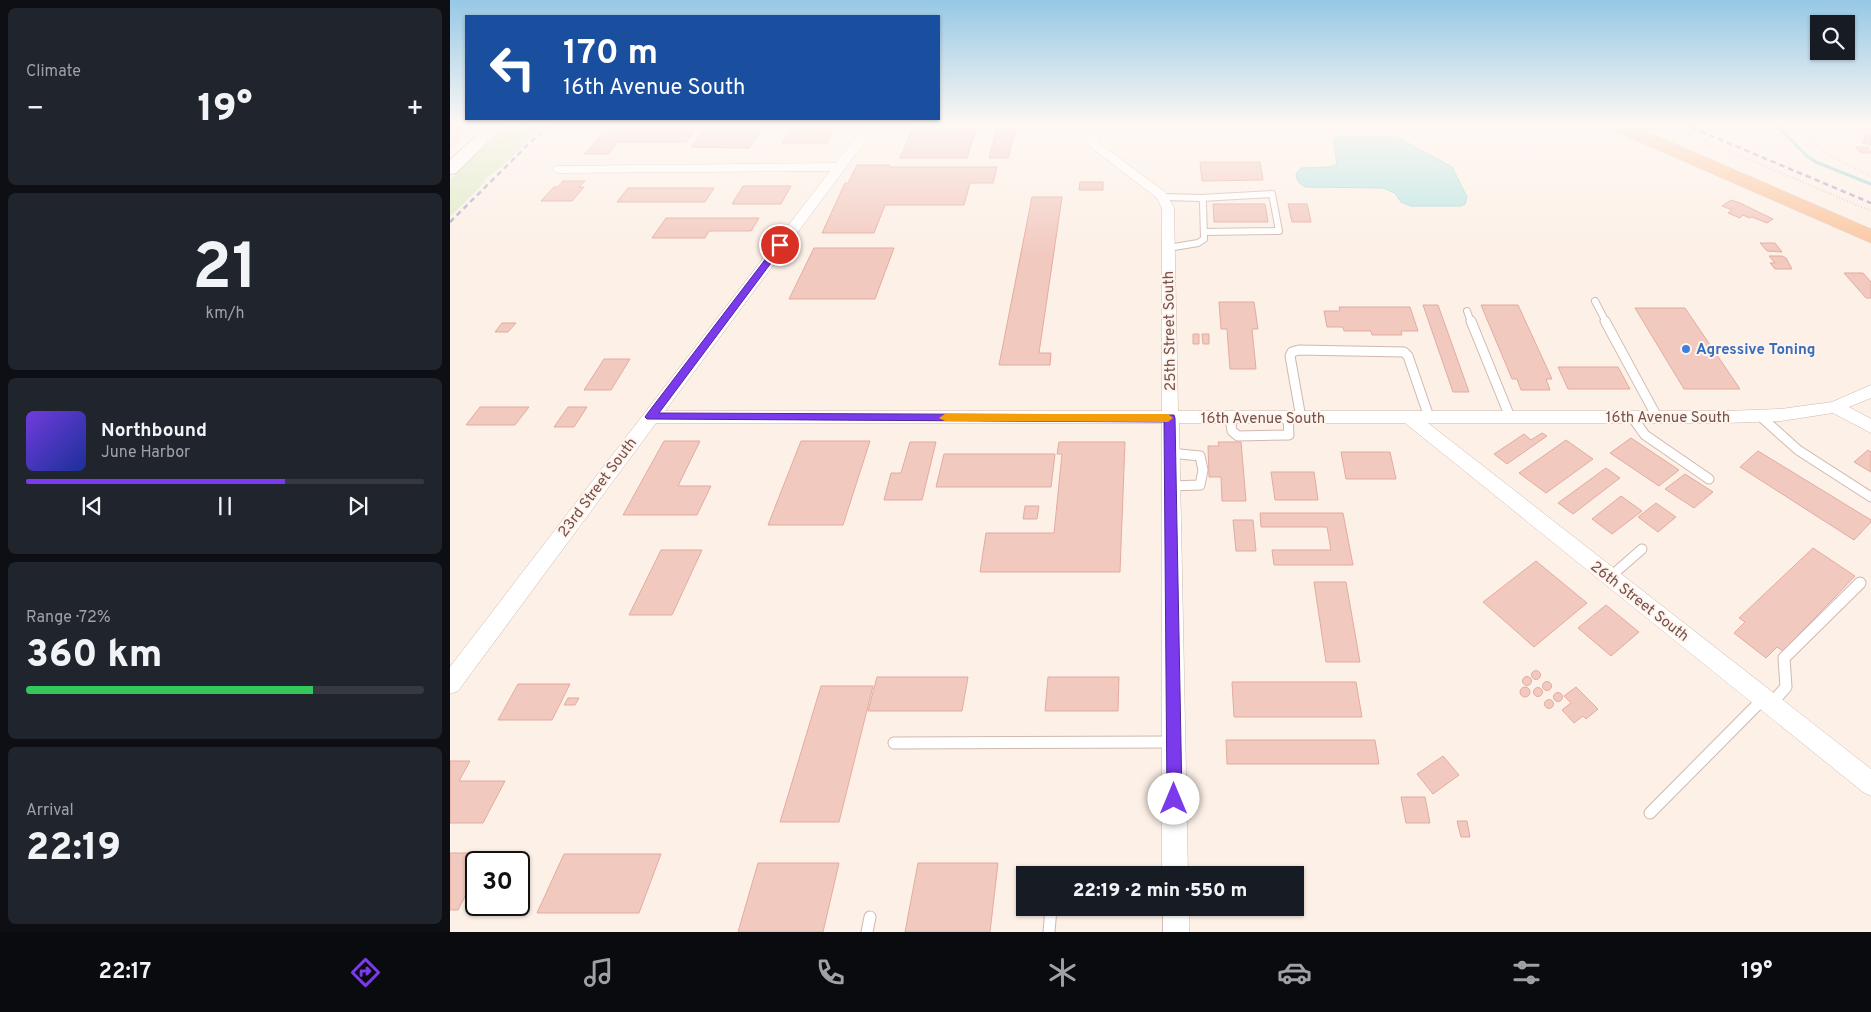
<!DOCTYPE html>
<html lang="en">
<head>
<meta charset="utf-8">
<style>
	body { margin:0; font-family:Overpass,sans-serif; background:#20242c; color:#f1f3f6; height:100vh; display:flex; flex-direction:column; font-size:19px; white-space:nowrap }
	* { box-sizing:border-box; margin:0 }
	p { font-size:16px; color:#9ea1a6 }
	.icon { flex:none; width:28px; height:28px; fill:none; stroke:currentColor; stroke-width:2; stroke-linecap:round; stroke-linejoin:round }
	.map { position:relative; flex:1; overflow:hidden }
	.sheet { display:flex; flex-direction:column; gap:8px; padding:8px; background:#0d0f14; width:450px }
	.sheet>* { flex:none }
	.hud { position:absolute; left:15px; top:15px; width:475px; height:105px; border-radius:0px; box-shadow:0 1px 4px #0004; background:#1a4fa0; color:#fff; overflow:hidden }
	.tools { position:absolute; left:1360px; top:15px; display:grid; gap:10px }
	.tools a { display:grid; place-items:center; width:45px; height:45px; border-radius:0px; background:#171b24; box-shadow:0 1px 4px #0004; font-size:25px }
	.speed { position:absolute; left:15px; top:851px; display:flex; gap:10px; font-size:25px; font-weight:700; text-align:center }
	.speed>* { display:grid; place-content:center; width:65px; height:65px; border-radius:50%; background:#171b24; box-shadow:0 1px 4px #0004; line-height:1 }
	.speed .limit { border:2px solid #111; border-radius:8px; background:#fff; color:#111 }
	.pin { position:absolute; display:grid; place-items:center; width:42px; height:42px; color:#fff; margin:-21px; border:2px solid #fff; border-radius:50%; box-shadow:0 1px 5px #0007 }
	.me { position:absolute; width:55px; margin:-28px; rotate:0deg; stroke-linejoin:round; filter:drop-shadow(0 0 4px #0008) }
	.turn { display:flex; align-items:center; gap:18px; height:105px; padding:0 15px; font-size:22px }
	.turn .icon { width:65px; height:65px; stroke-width:2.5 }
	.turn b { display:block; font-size:35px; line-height:42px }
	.big { font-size:38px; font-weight:800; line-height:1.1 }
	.sheet .widget { flex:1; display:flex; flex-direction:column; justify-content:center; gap:8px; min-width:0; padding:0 18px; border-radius:8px; background:#20242c }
	.sheet .dial { align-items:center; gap:0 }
	.dial b { font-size:65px; line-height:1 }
	.song { display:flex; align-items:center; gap:15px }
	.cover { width:60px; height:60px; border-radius:8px; background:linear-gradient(135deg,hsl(260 70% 55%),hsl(230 70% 35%)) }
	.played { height:5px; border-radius:2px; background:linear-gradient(90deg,#7c3aed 65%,#363941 65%) }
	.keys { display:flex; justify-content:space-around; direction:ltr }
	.heat { display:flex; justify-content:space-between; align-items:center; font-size:28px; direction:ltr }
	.charge { height:8px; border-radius:4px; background:linear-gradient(90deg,#34c759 72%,#363941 0) }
	.trip { position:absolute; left:566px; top:866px; width:288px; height:50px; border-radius:0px; background:#171b24; box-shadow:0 1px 4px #0004; font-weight:800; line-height:50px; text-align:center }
	.tab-bar { display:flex; height:80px; justify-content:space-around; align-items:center; background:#090b0e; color:#9ea1a6 }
	.tab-bar .icon { width:35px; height:35px }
	.tab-bar .current { color:#7c3aed }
	.tab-bar b { font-size:22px; color:#f1f3f6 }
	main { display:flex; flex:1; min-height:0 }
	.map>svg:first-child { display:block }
</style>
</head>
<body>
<main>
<section class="sheet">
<div class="widget"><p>Climate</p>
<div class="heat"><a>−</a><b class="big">19°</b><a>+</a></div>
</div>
<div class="widget dial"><b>21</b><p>km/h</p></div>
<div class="widget">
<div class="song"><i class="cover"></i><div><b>Northbound</b><p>June Harbor</p></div></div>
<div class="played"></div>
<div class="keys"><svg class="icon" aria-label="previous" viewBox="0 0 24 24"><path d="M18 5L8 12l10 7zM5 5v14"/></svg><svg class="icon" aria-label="pause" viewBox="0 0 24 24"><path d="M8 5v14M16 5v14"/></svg><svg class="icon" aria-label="next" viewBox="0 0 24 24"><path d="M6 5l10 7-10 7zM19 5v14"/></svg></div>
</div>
<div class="widget"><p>Range · 72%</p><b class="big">360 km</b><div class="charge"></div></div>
<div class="widget"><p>Arrival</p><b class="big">22:19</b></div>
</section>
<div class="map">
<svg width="1421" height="932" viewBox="0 0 1421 932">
	<rect width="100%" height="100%" fill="#fcf0e7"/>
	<path fill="#f4e0d5" d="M0,124H29L0,149Z"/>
	<path fill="#dceac5" d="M59,124H95L51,167L35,179L34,183L0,217V179Z"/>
	<path fill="#bbe6e4" stroke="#a1d8d5" d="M889,136H940L949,138L1002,167L1017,197L1015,204L1011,206H961L951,202L945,193L933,188L856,187C849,184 847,181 846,174L851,168L881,167L887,164L883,142L885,137Z"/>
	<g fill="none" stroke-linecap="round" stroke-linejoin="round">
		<path stroke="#a1d8d5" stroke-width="3" d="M1325,124L1357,156L1366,162L1421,184"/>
	</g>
	<path fill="#f2c9bf" stroke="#e4ab9f" d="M464,124H527L517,158H450Z
		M548,124H567L558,158H539Z
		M155,131H245L236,142H168L158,154H134Z
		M253,131H311L299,148L241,147Z
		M339,131H383L377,143H333Z
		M1417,134L1421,135V145L1412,143Z
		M1405,147H1418L1421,153H1411Z
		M750,162H810L813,180L752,181Z
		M407,165H440L439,167H547L543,183H520L514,205H435L424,233H372L395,183H398Z
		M113,181H135L129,187H134L122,201H91L104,187H108Z
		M630,182H653V190H629Z
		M293,186H341L331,204H282Z
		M178,188H264L255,202H167Z
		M582,197H612L589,353H601L600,365H549Z
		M1281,200L1290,203L1323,219L1317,223L1302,217L1299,218L1293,215L1290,218L1278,213L1282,210L1272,206Z
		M763,204H815L818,222H764Z
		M838,204H857L861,222H842Z
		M216,218H309L301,231H259L255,238H202Z
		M1310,243H1325L1332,252L1317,251Z
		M364,248H444L425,299H339Z
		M1319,256H1332L1336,258L1342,269H1325L1320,263H1325Z
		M1394,273H1413L1421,282V298H1416Z
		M769,302H804L808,329H802L806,369H780L777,329H771Z
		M973,305H988L1019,392H1003Z
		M1031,305H1068L1102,379H1096L1100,390H1071L1067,379H1062Z
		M889,307H960L968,331H951L952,335H922L921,331H894L893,327H877L874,311H890Z
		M1185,308H1235L1290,389H1234Z
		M52,323H66L58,332H45Z
		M743,334H749V344H743Z
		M752,334H759V344H753Z
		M154,359H180L161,390H134Z
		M1108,367H1168L1180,389H1118Z
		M30,407H79L65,425H16Z
		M118,407H137L124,427H104Z
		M1092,433L1097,436L1057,464L1044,454L1074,434L1081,440Z
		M1181,438L1229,470L1209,486L1160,453Z
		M1116,440L1143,459L1096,493L1069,473Z
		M214,441H250L228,486H261L247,515H173Z
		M351,441H420L393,525H318Z
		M460,442H486L472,500H434L441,473H451Z
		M609,442H675L670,572H530L536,533H604L612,454H607Z
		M768,442H791L796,501H772L771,477H759L758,446H769Z
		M1418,450L1421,452V472L1404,462Z
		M1308,451L1421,520V522L1404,540L1290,467Z
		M891,452H940L946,479H896Z
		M494,454H605L601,487H486Z
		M1156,468L1170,478L1123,514L1108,503Z
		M821,472H864L868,500H825Z
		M1235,474L1263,492L1244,508L1215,489Z
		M1171,496L1192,511L1162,534L1142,519Z
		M1206,503L1226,517L1208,532L1188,517Z
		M575,506H589L587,519H573Z
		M810,513H893L903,565H824L822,550H881L877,527H811Z
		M783,520H803L806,551H786Z
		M1363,548L1405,576L1333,651L1327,647L1316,658L1284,633L1295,622L1289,618Z
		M211,550H252L222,615H179Z
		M1086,561L1137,603L1084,647L1033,602Z
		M864,582H896L910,662H876Z
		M1156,605L1189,632L1161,656L1128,628Z
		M1081.5 675a4.5 4.5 0 1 1 9 0a4.5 4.5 0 1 1-9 0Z
		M1072.5 681a4.5 4.5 0 1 1 9 0a4.5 4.5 0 1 1-9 0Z
		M427,677H518L512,711H418Z
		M598,677H669L668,711H595Z
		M1092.5 686a4.5 4.5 0 1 1 9 0a4.5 4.5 0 1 1-9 0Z
		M782,682H906L912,717H784Z
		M68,684H120L102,720H48Z
		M371,686H423L389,822H330Z
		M1070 692a5 5 0 1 1 10 0a5 5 0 1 1-10 0Z
		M1126,687L1148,709L1136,719L1133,716L1124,723L1112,710L1121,703L1114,696Z
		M1083.5 692a4.5 4.5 0 1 1 9 0a4.5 4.5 0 1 1-9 0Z
		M1103.5 697a4.5 4.5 0 1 1 9 0a4.5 4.5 0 1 1-9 0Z
		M118,698H129L125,705H114Z
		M1094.5 704a4.5 4.5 0 1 1 9 0a4.5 4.5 0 1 1-9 0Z
		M776,740H925L929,764H777Z
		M993,756L1009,775L983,794L967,774Z
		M0,761H20L9,781H55L33,823H0Z
		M951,797H975L980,823H956Z
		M1007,821H1017L1020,837H1011Z
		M0,853H37L32,862H26V875L8,910H0Z
		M114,854H211L189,913H87Z
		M308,863H389L373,932H288Z
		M468,863H548L540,932H455Z"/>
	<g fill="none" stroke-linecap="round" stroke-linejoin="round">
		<defs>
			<path id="service-far2" d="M713,197L751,198L753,202L754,239L748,243L718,248
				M751,198L822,194L829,231L754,232
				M1145,301L1156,322
				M1017,311L1021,322"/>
			<path id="service-far1" d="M1021,321L1060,417
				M1155,321L1207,417
				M1310,416L1348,450L1421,497
				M1182,417L1195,435L1259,479
				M780,418L782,431L788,436L839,435L838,418
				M851,418L840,356L842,352L849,350L954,352L958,356L979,417
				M720,453L750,456L753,470L750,485L720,486
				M1160,577L1192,549"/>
			<path id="service" d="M1321,704L1336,687L1334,658L1410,583
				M444,743L724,742
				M1200,813L1313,699
				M417,932L420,917
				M599,932L601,908"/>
			<path id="minor" d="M416,124H428L215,411H712V208L707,198L639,146L635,137L636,124H648V142L716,193L724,208L728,411H1275L1331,409L1382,402L1421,385V398L1399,407L1421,419V433L1383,413L1331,421L1275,423H978L1421,769V796L1413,792L955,423H729L738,875H712V423H206L8,691L0,694V667L380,171L109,173L105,172L103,169L105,166L386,163Z
				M713,908H739V932H713Z"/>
			<path id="secondary" d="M39,124H56L6,173L0,174V160Z"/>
			<path id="primary" d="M1155,124H1179L1421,229V243L1158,128Z"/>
		</defs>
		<use href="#service-far2" stroke="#d0b8af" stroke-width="8"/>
		<use href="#service-far1" stroke="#d0b8af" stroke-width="11"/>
		<use href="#service" stroke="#d0b8af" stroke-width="13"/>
		<use href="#minor" stroke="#d0b8af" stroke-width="1"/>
		<use href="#secondary" stroke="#d6b8af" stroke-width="2"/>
		<use href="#primary" stroke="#d9cfcd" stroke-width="1"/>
		<path stroke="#d7aba1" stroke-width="2" stroke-dasharray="0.5 2.5" stroke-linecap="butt" d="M1215,124L1421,211
			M1342,124L1378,155L1421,176
			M48,144L74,124"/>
		<use href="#service-far2" stroke="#fff" stroke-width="6"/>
		<use href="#service-far1" stroke="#fff" stroke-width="9"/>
		<use href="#service" stroke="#fff" stroke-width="11"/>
		<use href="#minor" fill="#fff" fill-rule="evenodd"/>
		<use href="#secondary" fill="#fff" fill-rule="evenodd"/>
		<use href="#primary" fill="#fac6a0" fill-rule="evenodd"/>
		<path stroke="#b0a5c7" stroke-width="2.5" stroke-dasharray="5.5 4" stroke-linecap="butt" d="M1233,124L1421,203
			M0,222L99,124"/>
	</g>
	<linearGradient id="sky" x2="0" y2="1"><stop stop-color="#96c8e6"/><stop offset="0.49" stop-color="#fef8f4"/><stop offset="1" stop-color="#fef8f4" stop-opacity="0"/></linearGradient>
	<rect width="1421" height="254" fill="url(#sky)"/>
	<path fill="#7c3aed" stroke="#51269a" d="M330,243L334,245L333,247L209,413L724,415L725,418L732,799L730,805L724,807L719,805L717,799L714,422L197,419L195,417L197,414L327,244Z"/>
	<path fill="#f59e0b" d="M495,414H718L723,418L718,422L495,421L489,418Z"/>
	<circle fill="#3f7fe0" stroke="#fff4ed" stroke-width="2" cx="1236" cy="349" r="5"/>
	<g text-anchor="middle" stroke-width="4" stroke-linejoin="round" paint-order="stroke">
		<g font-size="15" fill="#76524b" stroke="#fff4ed">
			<text transform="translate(719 331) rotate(-91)" y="5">25th Street South</text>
			<text x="1218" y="422">16th Avenue South</text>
			<text x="813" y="423">16th Avenue South</text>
			<text transform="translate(147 487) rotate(-53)" y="5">23rd Street South</text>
			<text transform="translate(1190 601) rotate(38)" y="5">26th Street South</text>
		</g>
		<g font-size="15" font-weight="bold" fill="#366cbe" stroke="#fff4ed" text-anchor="start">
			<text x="1246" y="354">Agressive Toning</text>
		</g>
	</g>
</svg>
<div class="tools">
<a><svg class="icon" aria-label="search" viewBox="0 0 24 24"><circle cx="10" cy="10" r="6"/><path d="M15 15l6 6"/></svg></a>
</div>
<div class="speed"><div class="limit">30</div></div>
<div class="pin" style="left:330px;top:245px;background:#d93025"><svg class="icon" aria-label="arrive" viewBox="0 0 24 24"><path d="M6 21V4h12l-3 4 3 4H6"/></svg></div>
<svg class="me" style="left:724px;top:799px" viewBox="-20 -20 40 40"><circle r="19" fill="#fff"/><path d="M0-13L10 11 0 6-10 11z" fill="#7c3aed"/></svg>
<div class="trip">22:19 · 2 min · 550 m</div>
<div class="hud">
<div class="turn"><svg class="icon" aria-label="left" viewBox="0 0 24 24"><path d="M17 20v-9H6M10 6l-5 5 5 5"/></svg><div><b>170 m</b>16th Avenue South</div></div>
</div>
</div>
</main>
<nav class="tab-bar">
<b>22:17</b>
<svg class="icon current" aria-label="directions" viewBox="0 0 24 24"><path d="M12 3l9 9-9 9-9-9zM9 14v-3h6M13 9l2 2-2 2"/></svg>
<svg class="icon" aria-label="music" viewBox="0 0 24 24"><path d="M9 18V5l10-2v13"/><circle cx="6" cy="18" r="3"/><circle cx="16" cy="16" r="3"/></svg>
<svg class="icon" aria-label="phone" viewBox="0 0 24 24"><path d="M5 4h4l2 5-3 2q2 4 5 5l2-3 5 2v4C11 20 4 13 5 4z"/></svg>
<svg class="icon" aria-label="climate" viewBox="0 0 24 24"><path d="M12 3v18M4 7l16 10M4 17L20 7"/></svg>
<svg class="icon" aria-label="car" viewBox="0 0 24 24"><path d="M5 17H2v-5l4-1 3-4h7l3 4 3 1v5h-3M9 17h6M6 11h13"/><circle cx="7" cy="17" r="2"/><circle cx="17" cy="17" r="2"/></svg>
<svg class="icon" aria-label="filters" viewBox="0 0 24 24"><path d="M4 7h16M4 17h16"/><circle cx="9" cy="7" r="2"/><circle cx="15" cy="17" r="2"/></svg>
<b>19°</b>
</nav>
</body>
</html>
